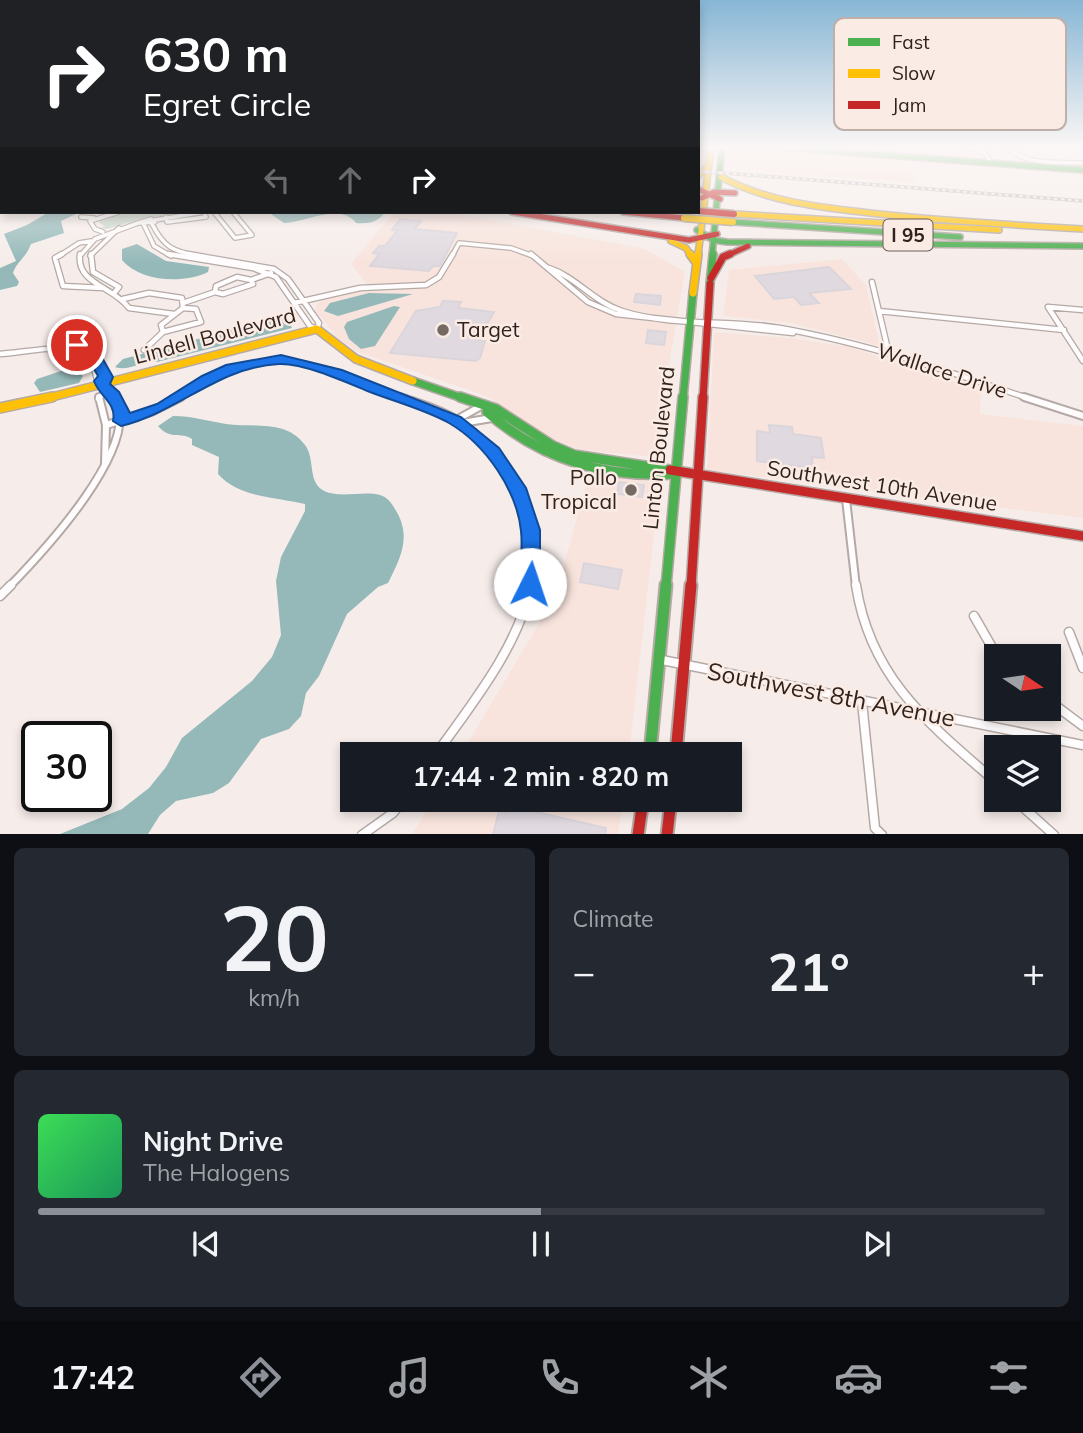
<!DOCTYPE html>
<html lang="en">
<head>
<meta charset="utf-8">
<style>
	body { margin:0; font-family:Mulish,sans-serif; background:#242831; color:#f1f3f6; height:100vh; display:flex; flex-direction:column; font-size:26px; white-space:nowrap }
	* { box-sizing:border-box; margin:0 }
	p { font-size:23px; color:#9ea1a6 }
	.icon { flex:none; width:38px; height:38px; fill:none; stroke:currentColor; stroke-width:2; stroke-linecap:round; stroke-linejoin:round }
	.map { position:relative; height:834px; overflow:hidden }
	.side { display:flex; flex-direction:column; gap:14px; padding:14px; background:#0d0f14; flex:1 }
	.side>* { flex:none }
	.hud { position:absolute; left:0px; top:0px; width:700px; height:214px; box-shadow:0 4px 10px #0003; background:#202124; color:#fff; overflow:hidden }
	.needle { width:46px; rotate:103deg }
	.controls { position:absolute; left:984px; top:644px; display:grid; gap:14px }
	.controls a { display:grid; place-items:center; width:77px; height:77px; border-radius:0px; background:#171b24; box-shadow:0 4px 10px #0003; font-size:35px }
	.speed { position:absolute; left:21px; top:721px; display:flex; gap:14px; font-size:35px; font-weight:700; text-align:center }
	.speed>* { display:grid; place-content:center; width:91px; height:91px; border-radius:50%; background:#171b24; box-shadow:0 4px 10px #0003; line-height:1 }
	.speed .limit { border:4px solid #111; border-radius:10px; background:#fff; color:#111 }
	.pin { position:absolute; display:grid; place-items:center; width:60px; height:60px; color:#fff; margin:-30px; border:4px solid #fff; border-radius:50%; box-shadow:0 2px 7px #0007 }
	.me { position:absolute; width:77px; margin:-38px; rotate:4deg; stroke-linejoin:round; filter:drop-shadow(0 0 5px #0008) }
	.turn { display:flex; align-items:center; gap:24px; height:147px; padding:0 28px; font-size:32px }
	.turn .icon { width:91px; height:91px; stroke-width:2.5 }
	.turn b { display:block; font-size:49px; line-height:60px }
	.lanes { display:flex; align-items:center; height:66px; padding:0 28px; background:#0003; justify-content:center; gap:35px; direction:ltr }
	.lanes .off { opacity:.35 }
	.big { font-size:52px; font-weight:700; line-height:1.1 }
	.side .tile { flex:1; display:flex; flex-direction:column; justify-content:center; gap:10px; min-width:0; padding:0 24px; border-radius:10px; background:#242831 }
	.side .dial { align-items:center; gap:0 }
	.dial b { font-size:91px; line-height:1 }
	.song { display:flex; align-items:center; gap:21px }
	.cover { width:84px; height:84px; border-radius:10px; background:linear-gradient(135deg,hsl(130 70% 55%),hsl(150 70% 35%)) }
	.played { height:7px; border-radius:4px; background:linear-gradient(90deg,#8c9099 50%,#363941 50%) }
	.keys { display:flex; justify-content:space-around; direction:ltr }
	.heat { display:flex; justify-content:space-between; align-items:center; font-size:38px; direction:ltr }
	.side .tiles { flex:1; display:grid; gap:14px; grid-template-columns:1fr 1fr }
	.tile:last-child { grid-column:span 2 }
	.trip { position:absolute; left:340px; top:742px; width:402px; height:70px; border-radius:0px; background:#171b24; box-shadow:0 4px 10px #0003; font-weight:700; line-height:70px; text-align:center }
	.dock { display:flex; height:112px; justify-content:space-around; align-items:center; background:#090b0e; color:#9ea1a6 }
	.dock .icon { width:49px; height:49px }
	.dock .active { color:#8c9099 }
	.dock b { font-size:32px; color:#f1f3f6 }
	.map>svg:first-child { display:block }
</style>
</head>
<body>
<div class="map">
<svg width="1083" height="835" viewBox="0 0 1083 835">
	<rect width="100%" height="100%" fill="#f6edea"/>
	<path fill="#f8e4dd" d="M734,146L907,159L916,183L729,169L730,148Z
		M394,212H449L645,249L685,272L653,457L582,450L550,438L486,396L358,352L339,339L315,311L316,305L323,299L370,288L351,264Z
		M842,259L866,285L880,346L791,323L723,316L729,270Z
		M714,332L790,338L850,347L981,390L980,414L1083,426V518L707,470Z
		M589,474L649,482L659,491L629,754H461L547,610L562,572Z
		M433,800H623L618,834L412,835Z"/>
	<path fill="#ccdacd" d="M126,212H198L144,218L107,229L100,228L105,226L99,223L101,219Z"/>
	<path fill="#95b9b9" d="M49,212H80L61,221L64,233L31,244C26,258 17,261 13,273L19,282L17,286L0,290V268L16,261L4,234L27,225Z
		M268,212H385C378,222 370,224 356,223C340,202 308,222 284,223Z
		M137,244L166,261L209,267L208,272C183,284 141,282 122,260V249Z
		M369,293L413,294L338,316L324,311L330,303Z
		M394,306L400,307L375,346L361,349L349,339L344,327L347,322Z
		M279,317L287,318L292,328L157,362C142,360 129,372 115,367L123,359Z
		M73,367L83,376L79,383L40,392L34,383L37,379Z
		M173,416C192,416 208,421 226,424C254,428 286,419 305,445C315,458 308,479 321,489C337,500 362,490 380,495C387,497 391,502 395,509C412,536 401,557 388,583L378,587L347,614L319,676L306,693L301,716L289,729L261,739L229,783L213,793L176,801L160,815L148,834H60L122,809L149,788L166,767L182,738L252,681L272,657L281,635L276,581L281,557L305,511V504C276,497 239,498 218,474L219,457L192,445V439C180,431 171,441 158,426Z"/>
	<path fill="#e0dae0" stroke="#dad5db" stroke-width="2" d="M400,219L421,221L415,229L457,233L440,266H433L429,271L370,266L379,254L373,253L379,246H385L398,230H392Z
		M829,267L851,289L809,293L819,303L801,305L794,297L774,299L755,276Z
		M636,294L661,296L660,305L634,302Z
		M443,301L461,302L458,308L494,312L478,340L485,341L480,358L476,361L390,353L416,311L440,307Z
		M648,330L666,332L664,345L646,343Z
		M769,425L792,427L793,434L821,438L824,458L812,457L813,468L757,461V431L770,433Z
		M619,482L644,485L642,497L617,494Z
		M584,563L622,570L618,589L580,582Z
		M510,806L606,828L605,835H493L499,811L508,813Z"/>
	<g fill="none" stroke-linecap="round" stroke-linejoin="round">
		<defs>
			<path id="street-far3" d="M966,146L984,153L992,163
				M1005,146C1026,166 1056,162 1083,163
				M214,212L235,238L252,235L233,212
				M81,217L94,218
				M166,217L167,222L206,217L204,212
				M151,219L155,222L138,223Z
				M155,220L204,212
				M152,224C164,247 172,251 198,256
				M144,225L154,246L171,256
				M103,232L95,229L90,221L119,212
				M59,256L79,243L91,241
				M80,256L95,239L138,223
				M90,256L119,228
				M452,256L459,243L511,248L533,256"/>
			<path id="street-far2" d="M62,254L55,258L63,286L103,288
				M80,254C76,284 113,286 129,308L174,314
				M91,254L93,272L119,287L115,292
				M168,254L253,268L276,277L310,326L317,329
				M188,254L274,269L288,279L319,323L317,329
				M531,254L588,302L616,314L793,333
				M549,268C576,277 594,302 622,311C672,327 728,319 780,328C865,343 948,371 1030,399
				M251,280L271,273
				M872,282L889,354
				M215,292L223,294L253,284L251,280
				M123,299L149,293L182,298L183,308
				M183,303L215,292L216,286L237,277L251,280
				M294,303L360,288L426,285L439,277L453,254
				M1048,307L1083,361
				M1048,307L1083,310
				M183,308L196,309L201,322L163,332L161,325Z
				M879,311L1064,330
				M144,350L163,332
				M67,351L80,345L88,348L86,352
				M67,351L93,364L97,380L116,399
				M0,354C36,352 90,334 106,377L101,381
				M98,399L106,391
				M178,399C279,337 303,361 405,399"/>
			<path id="street-far1" d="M99,397L106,425L105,463
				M400,397C420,404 442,410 460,422C514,459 539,523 530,587
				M1024,397L1083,416
				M456,420L483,405
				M462,423L492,418
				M106,425L151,412L181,397
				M846,499L856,587
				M9,587C42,553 143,446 115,397"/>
			<path id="street" d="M856,585C870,678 929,724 996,782
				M0,596L11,585
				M974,616L997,656
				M1069,632L1083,668
				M662,660L1083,745
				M1048,700L1083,726
				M862,702L875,828L882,835
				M436,754C469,708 522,642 530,585
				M1015,800L1054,835
				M362,835L393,813L403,800"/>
			<path id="fast-far3" d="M765,146L1083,170
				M733,222L960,237
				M697,230L713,240L727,242L1083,246
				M712,256L722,146"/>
			<path id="fast-far2" d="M710,284L713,254
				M413,381L465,399
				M683,399L693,293"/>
			<path id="fast-far1" d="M460,397L496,409L553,446L574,455L670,470
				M488,407L487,412C541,459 602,478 673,474
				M666,587L683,397"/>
			<path id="fast" d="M650,754L666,585"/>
			<path id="slow-far2" d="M698,176L707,167
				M721,177C768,202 818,207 870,213C941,221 1012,225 1083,229
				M734,214L999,230
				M671,241L686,248L691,256
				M698,256L711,146"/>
			<path id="slow-far1" d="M690,254L695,261
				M693,293L698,254
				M44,399L317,329L356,359L413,381"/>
			<path id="slow" d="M0,408L52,397"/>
			<path id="jam-far3" d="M698,189L720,199
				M702,198L714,192L735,193
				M512,212L689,240L717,234
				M623,212L684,218
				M726,256L748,246"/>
			<path id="jam-far2" d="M711,278L723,257L730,254
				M703,399L710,284"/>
			<path id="jam-far1" d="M670,470L1083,536
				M691,587L703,397"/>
			<path id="jam" d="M676,754L691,585
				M638,835L643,800
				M667,835L671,800"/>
		</defs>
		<use href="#street-far3" stroke="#b4a9a5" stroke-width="6"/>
		<use href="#street-far2" stroke="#b4a9a5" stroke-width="7"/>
		<use href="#street-far1" stroke="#b4a9a5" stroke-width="10"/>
		<use href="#street" stroke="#b4a9a5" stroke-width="11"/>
		<use href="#fast-far3" stroke="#b4a9a5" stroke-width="8"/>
		<use href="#fast-far2" stroke="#b4a9a5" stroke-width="10"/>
		<use href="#fast-far1" stroke="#b4a9a5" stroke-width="12"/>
		<use href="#fast" stroke="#b4a9a5" stroke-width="15"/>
		<use href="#slow-far2" stroke="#b4a9a5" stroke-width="8"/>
		<use href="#slow-far1" stroke="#b4a9a5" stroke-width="10"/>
		<use href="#slow" stroke="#b4a9a5" stroke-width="12"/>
		<use href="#jam-far3" stroke="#b4a9a5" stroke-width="8"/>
		<use href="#jam-far2" stroke="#b4a9a5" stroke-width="10"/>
		<use href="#jam-far1" stroke="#b4a9a5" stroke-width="12"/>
		<use href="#jam" stroke="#b4a9a5" stroke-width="15"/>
		<use href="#street-far3" stroke="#fefcfc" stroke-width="3.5"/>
		<use href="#street-far2" stroke="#fefcfc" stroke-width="4.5"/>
		<use href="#street-far1" stroke="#fefcfc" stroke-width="6"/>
		<use href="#street" stroke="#fefcfc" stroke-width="8"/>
		<use href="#fast-far3" stroke="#4caf50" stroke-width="5"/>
		<use href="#fast-far2" stroke="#4caf50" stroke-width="7"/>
		<use href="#fast-far1" stroke="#4caf50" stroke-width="9"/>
		<use href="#fast" stroke="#4caf50" stroke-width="11"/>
		<use href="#slow-far2" stroke="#ffc107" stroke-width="5"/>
		<use href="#slow-far1" stroke="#ffc107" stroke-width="7"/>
		<use href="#slow" stroke="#ffc107" stroke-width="9"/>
		<use href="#jam-far3" stroke="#c62828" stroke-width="5"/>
		<use href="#jam-far2" stroke="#c62828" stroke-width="7"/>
		<use href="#jam-far1" stroke="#c62828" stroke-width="9"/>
		<use href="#jam" stroke="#c62828" stroke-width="11"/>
		<defs>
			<path id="rail" d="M698,171L1083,201"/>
		</defs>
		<use href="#rail" stroke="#c1bebe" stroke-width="3.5"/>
		<use href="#rail" stroke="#fbebe5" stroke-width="2" stroke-dasharray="3.5" stroke-linecap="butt"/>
		<defs>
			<path id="slow-bridge" d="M684,218L733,222"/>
			<path id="jam-bridge" d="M698,211L734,214"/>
		</defs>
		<use href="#slow-bridge" stroke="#ada393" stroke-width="9" stroke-linecap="butt"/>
		<use href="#jam-bridge" stroke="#ada393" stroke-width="9" stroke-linecap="butt"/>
		<use href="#slow-bridge" stroke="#ffc107" stroke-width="6"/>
		<use href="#jam-bridge" stroke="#c62828" stroke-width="6"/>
	</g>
	<linearGradient id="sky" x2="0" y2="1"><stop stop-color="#87b6d5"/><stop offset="0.56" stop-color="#fbf7f6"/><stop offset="1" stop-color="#fbf7f6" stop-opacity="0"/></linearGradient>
	<rect width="1083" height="263" fill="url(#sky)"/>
	<path fill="#1a73e8" stroke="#114b97" stroke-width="2" d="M77,341L91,343L93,350L100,354L113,377L110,384L119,392L130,413L157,404L202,376L226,365L281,355L342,370L461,417L499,448L526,488L540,530V584L537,590H523L520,584C520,567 523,548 521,531C517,490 485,444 449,423C426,410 396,402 370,392C346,382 304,363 279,364C218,367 179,412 121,426L113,421C117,403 99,396 94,381L98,376L89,360L70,345Z"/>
	<g fill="#756964" stroke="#fbebe5" stroke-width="2.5">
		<circle cx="443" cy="330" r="7"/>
		<circle cx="631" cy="490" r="7"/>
	</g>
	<g text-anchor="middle" stroke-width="5" stroke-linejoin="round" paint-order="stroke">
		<rect fill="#fbebe5" stroke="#6d5e58" stroke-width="2" x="883.5" y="219.5" width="49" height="31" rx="5"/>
		<g font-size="19" font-weight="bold" fill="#30221c">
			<text x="908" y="242">I 95</text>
		</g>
		<g font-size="21" fill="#30221c" stroke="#fbebe5" text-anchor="start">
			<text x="457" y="337">Target</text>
			<text x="617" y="485" text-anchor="end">Pollo<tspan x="617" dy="24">Tropical</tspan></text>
		</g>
		<g font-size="21" fill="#30221c" stroke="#fbebe5">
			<text transform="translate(215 336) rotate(-15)" y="7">Lindell Boulevard</text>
			<text transform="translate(942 371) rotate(18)" y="7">Wallace Drive</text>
			<text transform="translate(659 448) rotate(-84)" y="7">Linton Boulevard</text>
			<text transform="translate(882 486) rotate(9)" y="7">Southwest 10th Avenue</text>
		</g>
		<g font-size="24" fill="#30221c" stroke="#fbebe5">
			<text transform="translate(831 695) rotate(11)" y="8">Southwest 8th Avenue</text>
		</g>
	</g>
	<rect x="834" y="18" width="232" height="112" rx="10" fill="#fbebe5" stroke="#beafa9" stroke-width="2"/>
	<rect x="848" y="38" width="32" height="8" fill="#4caf50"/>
	<rect x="848" y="69" width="32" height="9" fill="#ffc107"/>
	<rect x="848" y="101" width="32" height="8" fill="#c62828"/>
	<g font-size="19" fill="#30221c">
		<text x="892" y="49">Fast</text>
		<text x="892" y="80">Slow</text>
		<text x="892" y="112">Jam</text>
	</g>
</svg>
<div class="controls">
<a><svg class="needle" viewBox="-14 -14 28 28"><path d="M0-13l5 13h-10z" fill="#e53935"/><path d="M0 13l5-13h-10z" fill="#9ea1a6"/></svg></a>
<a><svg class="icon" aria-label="layers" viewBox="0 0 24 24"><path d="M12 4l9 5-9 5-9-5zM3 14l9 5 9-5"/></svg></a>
</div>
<div class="speed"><div class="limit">30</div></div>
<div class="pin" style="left:77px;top:345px;background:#d93025"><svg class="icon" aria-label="arrive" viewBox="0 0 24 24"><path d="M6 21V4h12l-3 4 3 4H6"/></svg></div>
<svg class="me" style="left:530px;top:584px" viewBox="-20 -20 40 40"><circle r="19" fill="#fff"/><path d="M0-13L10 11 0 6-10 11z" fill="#1a73e8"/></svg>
<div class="trip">17:44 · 2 min · 820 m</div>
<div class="hud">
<div class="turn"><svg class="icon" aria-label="right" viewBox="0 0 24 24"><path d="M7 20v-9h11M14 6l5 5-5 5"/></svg><div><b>630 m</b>Egret Circle</div></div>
<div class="lanes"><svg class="icon off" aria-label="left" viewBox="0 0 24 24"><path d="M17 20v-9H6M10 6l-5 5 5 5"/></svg><svg class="icon off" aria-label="ahead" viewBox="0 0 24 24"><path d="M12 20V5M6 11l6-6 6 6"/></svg><svg class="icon" aria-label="right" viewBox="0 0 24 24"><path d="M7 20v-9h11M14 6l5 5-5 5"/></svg></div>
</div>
</div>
<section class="side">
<div class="tiles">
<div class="tile dial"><b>20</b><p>km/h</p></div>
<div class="tile"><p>Climate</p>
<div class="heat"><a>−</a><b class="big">21°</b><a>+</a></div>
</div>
<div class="tile">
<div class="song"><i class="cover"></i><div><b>Night Drive</b><p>The Halogens</p></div></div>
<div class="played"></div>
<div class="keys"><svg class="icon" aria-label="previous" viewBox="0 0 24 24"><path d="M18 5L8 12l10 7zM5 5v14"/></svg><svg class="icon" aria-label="pause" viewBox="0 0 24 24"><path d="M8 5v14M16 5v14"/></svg><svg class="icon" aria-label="next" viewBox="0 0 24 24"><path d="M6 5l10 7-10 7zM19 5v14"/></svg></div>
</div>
</div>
</section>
<nav class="dock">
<b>17:42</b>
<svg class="icon active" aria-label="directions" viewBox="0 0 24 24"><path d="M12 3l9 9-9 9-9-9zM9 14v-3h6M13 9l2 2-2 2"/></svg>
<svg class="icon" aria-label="music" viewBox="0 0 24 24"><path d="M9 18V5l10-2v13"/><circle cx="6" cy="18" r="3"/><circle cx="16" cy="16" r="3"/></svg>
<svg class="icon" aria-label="phone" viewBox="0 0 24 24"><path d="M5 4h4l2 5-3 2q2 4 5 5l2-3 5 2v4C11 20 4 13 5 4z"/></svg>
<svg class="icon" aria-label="climate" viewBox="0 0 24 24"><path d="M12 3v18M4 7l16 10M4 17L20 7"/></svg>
<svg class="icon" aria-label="car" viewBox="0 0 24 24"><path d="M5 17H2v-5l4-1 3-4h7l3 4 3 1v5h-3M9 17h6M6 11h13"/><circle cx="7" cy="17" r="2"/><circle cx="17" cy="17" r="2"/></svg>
<svg class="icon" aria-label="filters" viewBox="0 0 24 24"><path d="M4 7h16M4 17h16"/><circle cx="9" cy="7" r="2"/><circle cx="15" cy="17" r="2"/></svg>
</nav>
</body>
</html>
